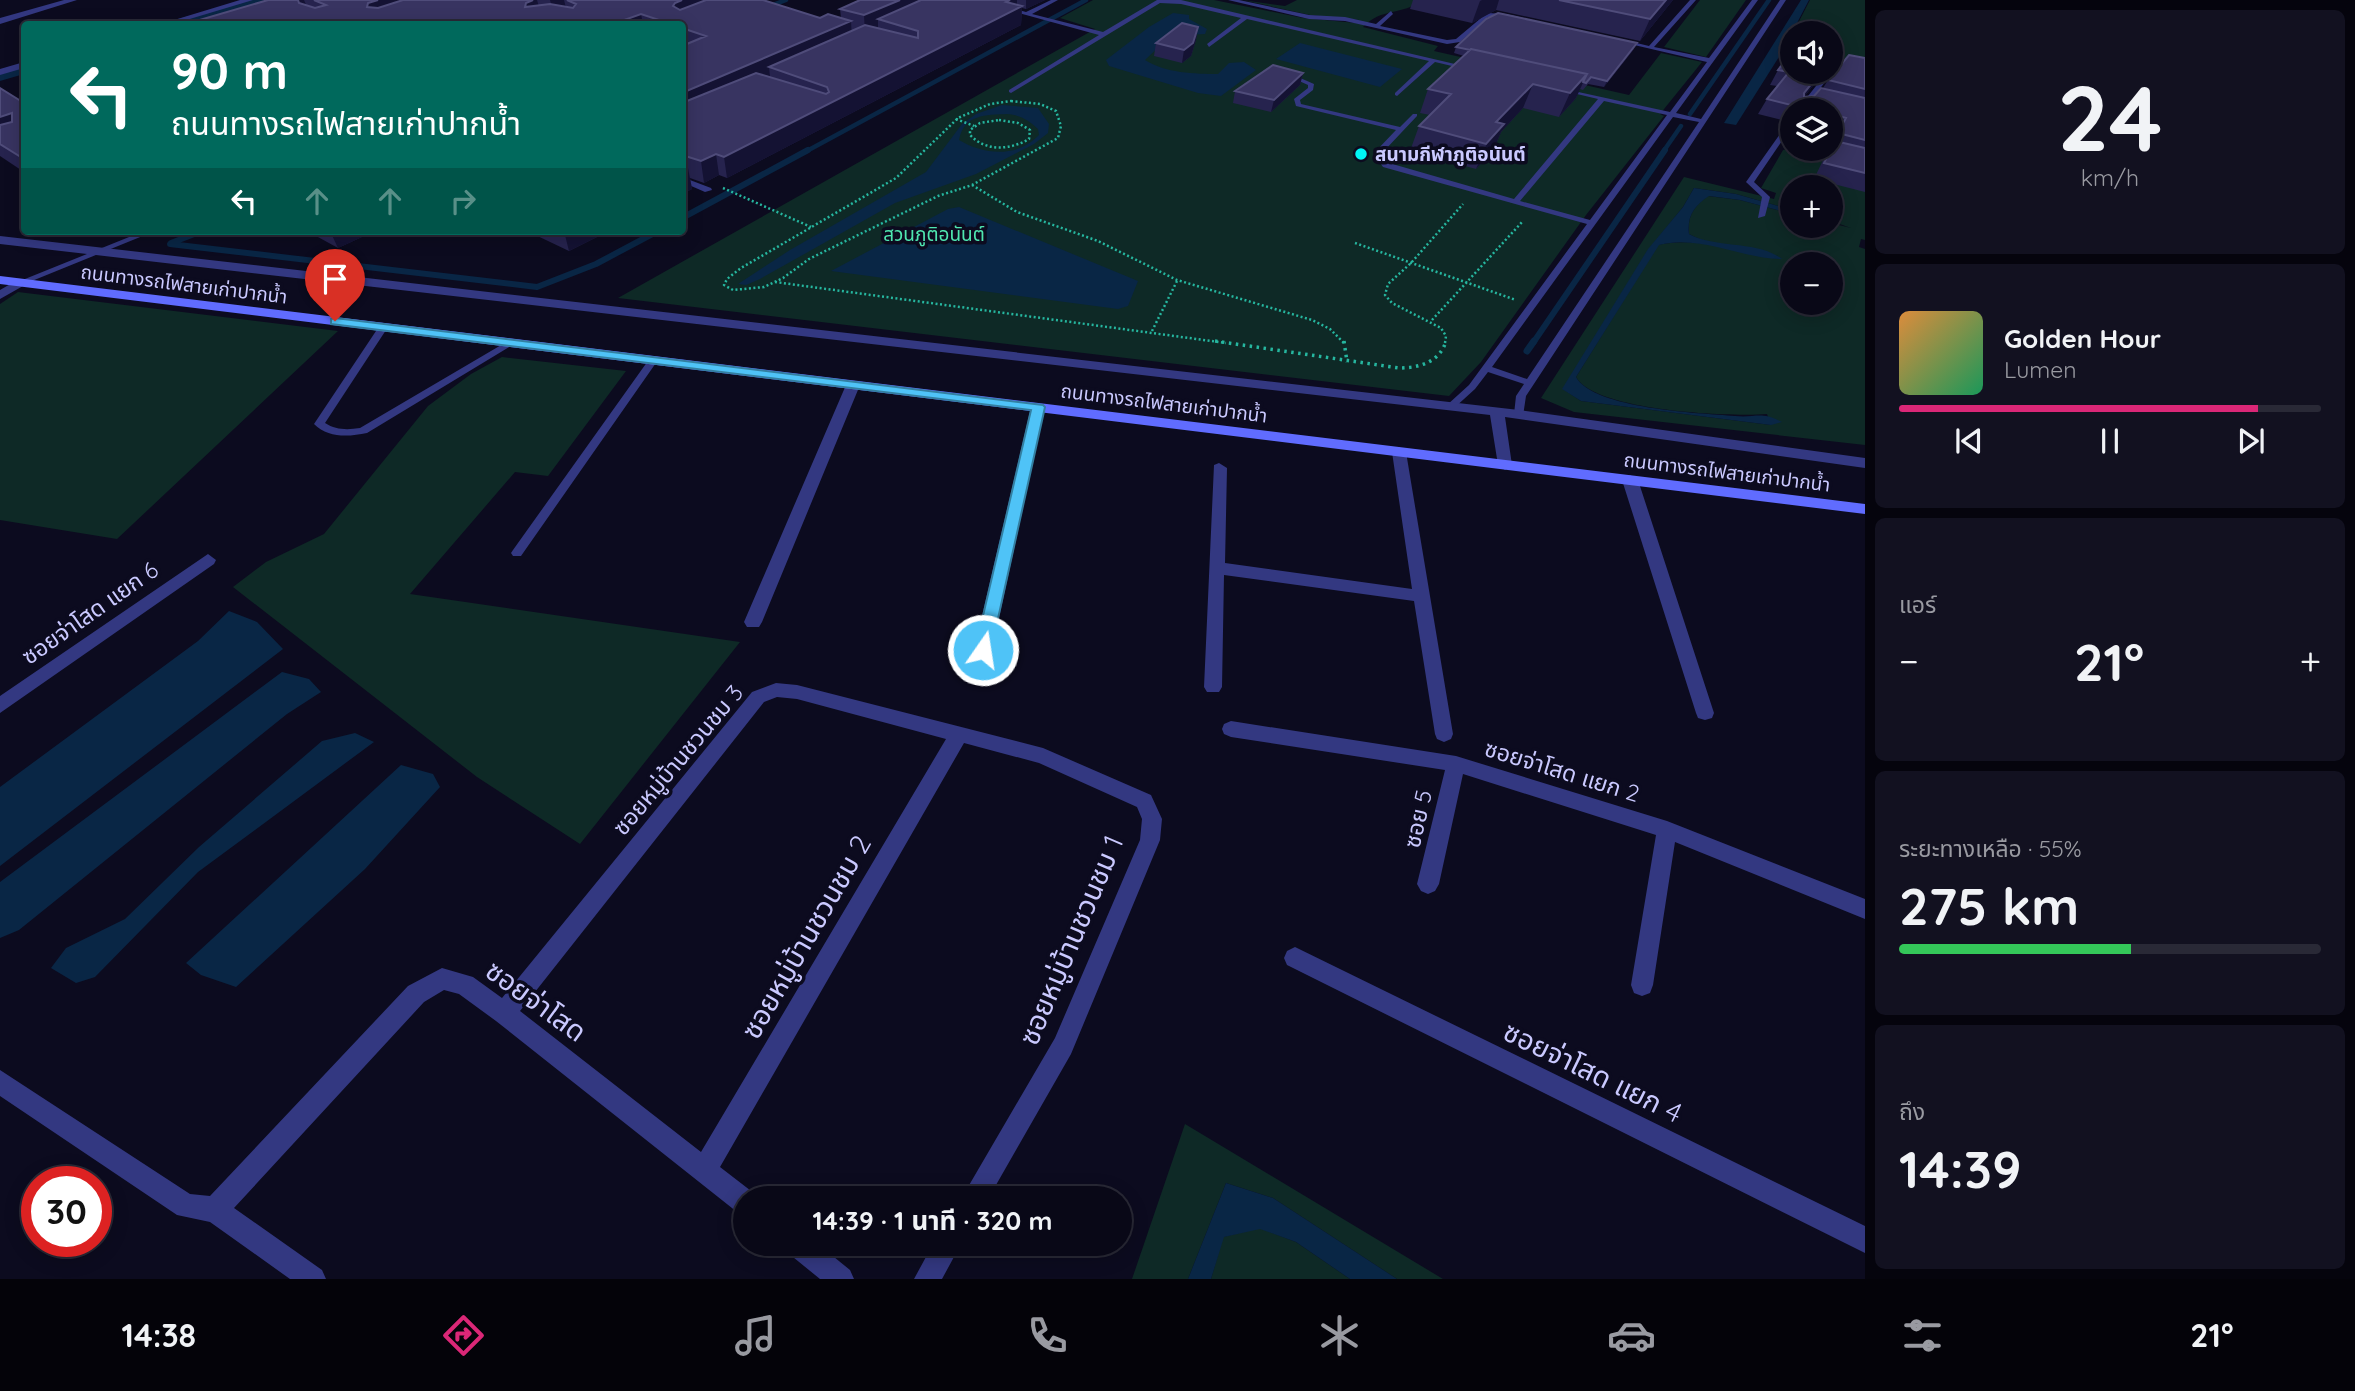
<!DOCTYPE html>
<html lang="th">
<head>
<meta charset="utf-8">
<style>
	body { margin:0; font-family:Quicksand,"Noto Sans Thai",sans-serif; background:#121120; color:#f1f3f6; height:100vh; display:flex; flex-direction:column; font-size:26px; white-space:nowrap }
	* { box-sizing:border-box; margin:0 }
	p { font-size:23px; color:#999aa1 }
	.icon { flex:none; width:38px; height:38px; fill:none; stroke:currentColor; stroke-width:2; stroke-linecap:round; stroke-linejoin:round }
	.map { position:relative; flex:1; overflow:hidden }
	.drawer { display:flex; flex-direction:column; gap:10px; padding:10px; background:#05040d; width:490px }
	.drawer>* { flex:none }
	.banner { position:absolute; left:21px; top:21px; width:665px; height:214px; border-radius:7px; box-shadow:0 4px 18px #0003,0 0 0 2px #292936; background:#00695c; color:#fff; overflow:hidden }
	.fabs { position:absolute; left:1780px; top:21px; display:grid; gap:14px }
	.fabs a { display:grid; place-items:center; width:63px; height:63px; border-radius:50%; background:#090817; box-shadow:0 4px 18px #0003,0 0 0 2px #292936; font-size:35px }
	.speed { position:absolute; left:21px; top:1166px; display:flex; gap:14px; font-size:35px; font-weight:700; text-align:center }
	.speed>* { display:grid; place-content:center; width:91px; height:91px; border-radius:50%; background:#090817; box-shadow:0 4px 18px #0003,0 0 0 2px #292936; line-height:1 }
	.speed .limit { border:10px solid #d22; background:#fff; color:#111 }
	.pin { position:absolute; display:grid; place-items:center; width:60px; height:60px; color:#fff; margin:-72px -30px; border-radius:50% 50% 50% 0; rotate:-45deg; box-shadow:0 0 7px #0007 }
	.pin .icon { rotate:45deg }
	.me { position:absolute; width:77px; margin:-38px; rotate:13deg; stroke-linejoin:round; filter:drop-shadow(0 0 5px #0008) }
	.turn { display:flex; align-items:center; gap:24px; height:147px; padding:0 35px; font-size:32px }
	.turn .icon { width:91px; height:91px; stroke-width:2.5 }
	.turn b { display:block; font-size:49px; line-height:60px }
	.lanes { display:flex; align-items:center; height:66px; padding:0 35px; background:#0003; justify-content:center; gap:35px; direction:ltr }
	.lanes .off { opacity:.35 }
	.big { font-size:52px; font-weight:700; line-height:1.1 }
	.drawer .widget { flex:1; display:flex; flex-direction:column; justify-content:center; gap:10px; min-width:0; padding:0 24px; border-radius:10px; background:#121120 }
	.drawer .dial { align-items:center; gap:0 }
	.dial b { font-size:91px; line-height:1 }
	.song { display:flex; align-items:center; gap:21px }
	.cover { width:84px; height:84px; border-radius:10px; background:linear-gradient(135deg,hsl(30 70% 55%),hsl(150 70% 35%)) }
	.played { height:7px; border-radius:4px; background:linear-gradient(90deg,#db2777 85%,#292936 85%) }
	.keys { display:flex; justify-content:space-around; direction:ltr }
	.heat { display:flex; justify-content:space-between; align-items:center; font-size:38px; direction:ltr }
	.charge { height:10px; border-radius:5px; background:linear-gradient(90deg,#34c759 55%,#292936 0) }
	.trip { position:absolute; left:733px; top:1186px; width:399px; height:70px; border-radius:35px; background:#090817; box-shadow:0 4px 18px #0003,0 0 0 2px #292936; font-weight:700; line-height:70px; text-align:center }
	.menu { display:flex; height:112px; justify-content:space-around; align-items:center; background:#040309; color:#999aa1 }
	.menu .icon { width:49px; height:49px }
	.menu .selected { color:#db2777 }
	.menu b { font-size:32px; color:#f1f3f6 }
	main { display:flex; flex:1; min-height:0 }
	.map>svg:first-child { display:block }
</style>
</head>
<body>
<main>
<div class="map">
<svg width="1865" height="1279" viewBox="0 0 1865 1279">
	<rect width="100%" height="100%" fill="#0c0b1f"/>
	<path fill="#0e2926" fill-rule="evenodd" d="M1093,0H1214L1303,18L1356,23L1359,20L1310,15L1242,0L1285,6L1297,0H1422C1402,16 1382,7 1363,27L1438,46L1434,51L1629,95L1661,53L1702,62L1660,114L1664,116L1586,215L1481,362L1449,396L618,298L1095,29L1060,18Z
		M1700,0H1746L1706,57L1664,47Z
		M1810,0H1865V66L1831,58L1830,33H1793Z
		M1792,148L1865,165V240L1861,239L1859,247L1865,249V445L1574,412L1541,398L1684,177L1774,199L1776,193L1761,188L1783,150ZM1792,187H1830L1831,221L1851,228L1831,223L1830,226H1792V214L1740,200L1708,196C1694,206 1687,216 1689,234C1715,248 1749,248 1778,256C1744,251 1692,236 1658,245L1576,377C1595,411 1729,417 1767,414L1771,425L1581,401L1563,389L1648,250L1683,207L1694,188L1736,194L1792,210ZM1792,264H1830V303H1792Z
		M18,292L338,331L117,539L0,520V304Z
		M502,357L626,371L548,476L515,472L410,594L740,642L580,844L477,777L233,587L266,562L324,534L428,406L471,374Z
		M1185,1124L1443,1279H1397L1273,1198L1226,1183L1188,1279H1132Z
		M1260,1228L1296,1242L1350,1279H1211L1223,1237Z"/>
	<path fill="#092645" fill-rule="evenodd" d="M1801,0H1809L1782,52L1736,125L1724,123Z
		M1173,13L1189,15V19L1207,29L1205,34L1170,36L1145,60C1165,73 1195,74 1218,74L1229,63L1244,62L1256,70L1221,96L1198,93L1109,66L1106,60L1149,27Z
		M1300,43L1402,69L1380,87L1276,59Z
		M1002,105L1038,108L1049,124L1048,133L1034,144L976,174L895,203L760,279L746,285L738,284L790,250L926,172L962,124L976,114ZM1007,114C1020,115 1028,120 1038,129L1039,135C1017,158 984,155 959,140C964,114 986,115 1007,114Z
		M1694,188L1736,194L1792,210V214L1740,200L1709,196C1694,206 1687,216 1689,234C1717,249 1757,240 1782,259C1741,259 1700,234 1659,245L1576,377C1594,409 1699,413 1735,416C1756,418 1761,411 1782,422L1771,425L1581,401L1562,389L1648,249L1683,207Z
		M959,207L1138,281L1128,306L1118,309L831,271L948,209Z
		M229,611L257,622L283,649L0,866V787L198,641Z
		M282,672L309,679L321,692L287,714L19,930L0,938V882Z
		M355,733L374,742L198,872L95,977L76,983L51,968L66,948L125,919L199,847L322,741Z
		M401,765L433,774L440,787L365,869L236,987L201,975L186,963Z
		M1226,1183L1273,1198L1397,1279H1350L1296,1242L1260,1229L1224,1237L1211,1279H1188Z"/>
	<g fill="none" stroke-linecap="round" stroke-linejoin="round">
		<path stroke="#092645" stroke-width="4.5" d="M765,8L786,0
			M1690,114L1769,0
			M805,152L1086,0
			M1663,152L1681,126"/>
		<path stroke="#092645" stroke-width="6" d="M682,218L808,150
			M171,243L202,231
			M170,244L537,287L596,264L658,231
			M1533,343L1665,150"/>
		<path stroke="#092645" stroke-width="7" d="M1527,351L1534,341"/>
		<path fill="#092645" fill-rule="evenodd" d="M245,0H267L265,3L190,24H169L171,21Z
			M24,64V74L0,81V71Z"/>
		<path stroke="#26b69f" stroke-width="2.5" stroke-dasharray="2 2.5" stroke-linecap="butt" d="M1011,101L1040,104L1056,111L1061,126L1058,138L972,185L938,196L809,259L783,278L764,287L733,290L724,285L727,279L741,268L896,178L958,118L990,104Z
			M956,119L974,126
			M999,120L1018,123L1030,130L1029,139C1010,150 986,152 970,135V130L980,123Z
			M972,185L1017,212L1098,241L1177,280L1312,320L1330,329L1344,343
			M723,188L811,227
			M1355,243L1516,300
			M775,282L1226,343
			M1432,320L1523,221
			M1152,331L1177,281
			M1445,343L1446,336L1441,328L1392,303L1385,295L1388,284L1411,263L1463,204"/>
		<path stroke="#26b69f" stroke-width="3.5" stroke-dasharray="2.5 4.5" stroke-linecap="butt" d="M1215,341L1399,368C1419,368 1440,362 1446,341
			M1344,341L1347,362"/>
		<path fill="#333881" fill-rule="evenodd" d="M972,0H982L1026,12L1051,0H1058L1032,14L1103,32L1157,0H1181L1472,68L1469,70L1435,62L1397,96L1395,95V93L1429,61L1247,19L1209,47L1207,44L1241,18L1181,4L1160,3L1011,93L1009,92V90L1099,35Z
			M1228,0H1239L1309,15L1345,17L1376,24L1391,11L1393,14L1380,26L1447,40L1456,39L1487,13L1506,14L1554,25L1551,27L1506,18L1488,17L1460,42L1447,44L1345,21L1309,19Z
			M1690,0H1696L1654,47L1709,58L1752,0H1758L1676,113L1701,119L1780,0H1786L1526,396L1523,416L1519,417L1514,414L1516,396L1524,384L1488,372L1475,389L1453,409H1447V405L1469,385L1587,224L1383,167L1376,157V151L1396,130L1296,106L1294,99L1308,88V85L1286,75L1291,74L1314,84L1313,90L1300,100L1301,104L1400,127L1413,114H1417V116L1384,151V157L1389,163L1514,199L1598,99L1560,90V88L1670,112L1707,62L1617,41L1620,39L1649,46ZM1604,101L1667,115L1590,220L1520,201ZM1673,117L1699,122L1527,379L1492,367Z
			M1830,70L1833,72L1803,110H1797L1827,72Z
			M1792,119V126L1754,182L1770,197L1765,216L1758,218L1762,197L1746,182L1790,120Z
			M1807,149H1819L1865,160V164Z
			M682,177L711,188L712,190L705,192L682,182Z
			M144,231H155L22,285L15,283Z
			M383,324L388,327L325,423C336,430 347,430 360,428L508,341L511,340L516,343L367,433C348,437 328,438 314,424L380,325Z
			M653,357L658,360L521,556H513L511,553L513,550L650,358Z"/>
		<path fill="#333881" fill-rule="evenodd" d="M64,0H77L0,24V18Z
			M240,0H253L173,24H161Z
			M24,62V68L0,75V69Z
			M0,236L1519,410L1865,458V468L1505,417L1512,465L1505,470L1498,465L1490,415L0,244Z
			M19,279L23,280V286L0,299V290Z
			M853,381L860,385L762,622L759,627H747L744,622L846,385Z
			M1038,403L1045,407L992,650L989,655H977L974,650L1031,407Z
			M1399,447L1406,452L1453,734L1451,739L1444,742L1437,739L1435,734L1414,601L1224,575L1222,687L1219,692H1207L1204,687L1214,465L1219,463L1227,468L1225,563L1412,589L1392,452Z
			M1630,475L1638,480L1714,713L1712,718L1705,720L1698,718L1696,713L1622,480Z
			M208,554L216,560L214,564L0,713V696Z
			M776,683L797,685L1043,748L1151,795L1162,819L1160,840L1071,1054L988,1199H961L1055,1038L1140,840L1142,819L1137,807L1039,763L964,743L720,1167L755,1194L757,1199H746V1216L737,1212L496,1021L459,994L444,990L424,1002L234,1208L322,1270L326,1279H290L210,1222L177,1215L0,1096V1070L190,1194L210,1196L408,986L442,968L473,977L502,998L752,692ZM777,697L797,699L946,739L701,1152L520,1011L764,702Z
			M1231,721L1456,756L1667,821L1865,899V919L1675,842L1653,985L1650,993L1642,996L1634,993L1631,985L1656,835L1463,774L1439,884L1435,891L1428,894L1421,891L1417,884L1445,770L1231,737L1224,734L1222,729L1224,724Z
			M1295,947L1865,1226V1253L1287,965L1284,958L1287,951Z
			M784,1244H818L850,1270L854,1279H820L788,1253Z
			M933,1244H961L942,1279H914Z"/>
		<path fill="#606cff" fill-rule="evenodd" d="M0,276L1865,504V514L0,284Z"/>
	</g>
	<path fill="#26234e" d="M268,0H763L820,18H841L840,9L860,0H1045L1026,9L1022,8L1021,25L727,178L719,175L704,183L690,178L692,189L682,194V24H186Z
		M1413,0H1673L1640,41L1496,10L1472,23L1410,9Z
		M1198,27L1196,40L1191,56L1182,63L1154,56L1156,43Z
		M1456,47L1634,49L1604,87L1588,84L1583,90L1580,89L1576,98L1559,117L1523,108L1501,132L1494,149L1476,169L1410,151L1419,126L1430,115L1420,113L1428,89L1464,56L1454,53Z
		M1865,58V192L1814,179L1825,156L1829,149H1830V144L1836,133L1830,132V110H1792V117L1786,121L1758,114L1767,99L1777,86L1770,85L1778,70L1792,72H1824L1804,97L1814,96L1823,88L1828,80Z
		M1303,73L1300,85L1271,112L1233,103L1235,91Z
		M0,88L24,103V172L0,156Z
		M307,231H375L338,248Z
		M527,231H609L569,251Z"/>
	<path fill="#141233" d="M298,0H304L310,14L305,18Z
		M378,0H448L375,22L367,7L368,3Z
		M533,0H537L542,17L525,7L526,3Z
		M550,0H564L566,8L553,11Z
		M682,0H720L678,22L673,6L675,3Z
		M900,0H942L878,19V28L865,34L864,15Z
		M1010,0H1017V9L1022,6L1021,25L727,178L724,157Z
		M1026,0H1045L1026,9Z
		M1482,0H1499L1496,10L1472,23L1480,1Z
		M1666,0H1673L1640,41L1650,19Z
		M641,14L643,24H613Z
		M851,21L852,40L769,67L770,77L682,115V93Z
		M1198,27L1196,40L1191,56L1182,63L1184,50Z
		M1637,43L1634,49L1604,87L1607,81Z
		M1821,72H1824L1799,103L1802,101L1796,110H1793L1804,93Z
		M1303,73L1300,85L1271,112L1274,100Z
		M1587,74L1576,98L1559,117L1570,93Z
		M1533,84L1523,108L1501,132L1494,149L1476,169L1496,122Z
		M1792,111V117L1786,121Z
		M12,113L24,132L0,141V117Z
		M716,154L719,175L704,183L701,161Z
		M688,168L692,189L682,194V170Z
		M330,231H375L338,248Z
		M564,231H609L569,251Z"/>
	<path fill="#383461" stroke="#4f4c7a" stroke-width="2" d="M268,0H298L299,3L315,8L326,5L314,0H378L368,3L367,7L378,8L403,0H533L526,3L525,7L550,4L573,8L576,4L567,0H682L675,3L673,6L680,10L706,0H763L820,18L828,14L851,21L682,93V46L706,36L682,28V24H671L641,14L613,24H186Z
		M860,0H900L864,15L840,9Z
		M921,0H1010L1006,2L1022,6L724,157L716,154L701,161L682,155V103L756,73L826,94L829,92L827,87L769,67L865,25L918,38V31L878,19Z
		M1559,0H1666L1650,19Z
		M1498,13L1637,43L1607,81L1591,77L1586,83L1583,82L1587,74L1471,49L1470,50L1456,47L1486,19Z
		M1182,23L1198,27L1193,43L1184,50L1156,43Z
		M1471,49L1587,74L1570,93L1533,84L1496,122L1504,124L1486,144L1419,126L1451,94L1428,89Z
		M1830,49L1838,51L1830,60Z
		M1792,52V72H1821L1804,93V97L1814,96L1821,88L1865,98V140L1838,133L1846,118L1830,114V110H1814L1804,108L1802,101L1795,106L1767,99L1789,72L1778,70Z
		M1849,55L1865,58V89L1828,80Z
		M1273,65L1303,73L1274,100L1235,91Z
		M0,88L24,103V159L0,144V125L12,122V113L0,117Z
		M1835,141L1865,148V173L1824,163Z"/>
	<path fill="#4fc3f7" stroke="#337fa1" stroke-width="2" d="M335,318L1043,405L1045,407L991,650L983,656L975,650L1031,410L331,324V319Z"/>
	<circle fill="#00f4f4" stroke="#0c0b1f" stroke-width="2.5" cx="1361" cy="154" r="7"/>
	<g text-anchor="middle" stroke-width="7" stroke-linejoin="round" paint-order="stroke">
		<g font-size="19" font-weight="bold" fill="#cac9ff" stroke="#0c0b1f" text-anchor="start">
			<text x="1375" y="161">สนามกีฬาภูติอนันต์</text>
		</g>
		<g font-size="19" fill="#4fe6b0" stroke="#0c0b1f">
			<text x="934" y="241">สวนภูติอนันต์</text>
		</g>
		<g font-size="19" fill="#cac9ff" stroke="#0c0b1f">
			<text transform="translate(184 284) rotate(7)" y="7">ถนนทางรถไฟสายเก่าปากน้ำ</text>
			<text transform="translate(1164 403) rotate(7)" y="7">ถนนทางรถไฟสายเก่าปากน้ำ</text>
			<text transform="translate(1727 472) rotate(7)" y="7">ถนนทางรถไฟสายเก่าปากน้ำ</text>
		</g>
		<g font-size="23" fill="#cac9ff" stroke="#0c0b1f">
			<text transform="translate(90 613) rotate(-35)" y="8">ซอยจ่าโสด แยก 6</text>
			<text transform="translate(678 760) rotate(-50)" y="8">ซอยหมู่บ้านชวนชม 3</text>
			<text transform="translate(1562 771) rotate(17)" y="8">ซอยจ่าโสด แยก 2</text>
			<text transform="translate(1418 819) rotate(-77)" y="8">ซอย 5</text>
		</g>
		<g font-size="28" fill="#cac9ff" stroke="#0c0b1f">
			<text transform="translate(806 937) rotate(-60)" y="10">ซอยหมู่บ้านชวนชม 2</text>
			<text transform="translate(1071 940) rotate(-67)" y="10">ซอยหมู่บ้านชวนชม 1</text>
			<text transform="translate(536 1001) rotate(36)" y="10">ซอยจ่าโสด</text>
			<text transform="translate(1593 1072) rotate(26)" y="10">ซอยจ่าโสด แยก 4</text>
		</g>
	</g>
</svg>
<div class="fabs">
<a><svg class="icon" aria-label="sound" viewBox="0 0 24 24"><path d="M4 9h4l5-4v14l-5-4H4zM17 9q2 3 0 6"/></svg></a>
<a><svg class="icon" aria-label="layers" viewBox="0 0 24 24"><path d="M12 4l9 5-9 5-9-5zM3 14l9 5 9-5"/></svg></a>
<a>+</a>
<a>−</a>
</div>
<div class="speed"><div class="limit">30</div></div>
<div class="pin" style="left:335px;top:321px;background:#d93025"><svg class="icon" aria-label="arrive" viewBox="0 0 24 24"><path d="M6 21V4h12l-3 4 3 4H6"/></svg></div>
<svg class="me" style="left:983px;top:650px" viewBox="-20 -20 40 40"><circle r="17" fill="#4fc3f7" stroke="#fff" stroke-width="3"/><path d="M0-11L8 9 0 5-8 9z" fill="#fff"/></svg>
<div class="trip">14:39 · 1 นาที · 320 m</div>
<div class="banner">
<div class="turn"><svg class="icon" aria-label="left" viewBox="0 0 24 24"><path d="M17 20v-9H6M10 6l-5 5 5 5"/></svg><div><b>90 m</b>ถนนทางรถไฟสายเก่าปากน้ำ</div></div>
<div class="lanes"><svg class="icon" aria-label="left" viewBox="0 0 24 24"><path d="M17 20v-9H6M10 6l-5 5 5 5"/></svg><svg class="icon off" aria-label="ahead" viewBox="0 0 24 24"><path d="M12 20V5M6 11l6-6 6 6"/></svg><svg class="icon off" aria-label="ahead" viewBox="0 0 24 24"><path d="M12 20V5M6 11l6-6 6 6"/></svg><svg class="icon off" aria-label="right" viewBox="0 0 24 24"><path d="M7 20v-9h11M14 6l5 5-5 5"/></svg></div>
</div>
</div>
<section class="drawer">
<div class="widget dial"><b>24</b><p>km/h</p></div>
<div class="widget">
<div class="song"><i class="cover"></i><div><b>Golden Hour</b><p>Lumen</p></div></div>
<div class="played"></div>
<div class="keys"><svg class="icon" aria-label="previous" viewBox="0 0 24 24"><path d="M18 5L8 12l10 7zM5 5v14"/></svg><svg class="icon" aria-label="pause" viewBox="0 0 24 24"><path d="M8 5v14M16 5v14"/></svg><svg class="icon" aria-label="next" viewBox="0 0 24 24"><path d="M6 5l10 7-10 7zM19 5v14"/></svg></div>
</div>
<div class="widget"><p>แอร์</p>
<div class="heat"><a>−</a><b class="big">21°</b><a>+</a></div>
</div>
<div class="widget"><p>ระยะทางเหลือ · 55%</p><b class="big">275 km</b><div class="charge"></div></div>
<div class="widget"><p>ถึง</p><b class="big">14:39</b></div>
</section>
</main>
<nav class="menu">
<b>14:38</b>
<svg class="icon selected" aria-label="directions" viewBox="0 0 24 24"><path d="M12 3l9 9-9 9-9-9zM9 14v-3h6M13 9l2 2-2 2"/></svg>
<svg class="icon" aria-label="music" viewBox="0 0 24 24"><path d="M9 18V5l10-2v13"/><circle cx="6" cy="18" r="3"/><circle cx="16" cy="16" r="3"/></svg>
<svg class="icon" aria-label="phone" viewBox="0 0 24 24"><path d="M5 4h4l2 5-3 2q2 4 5 5l2-3 5 2v4C11 20 4 13 5 4z"/></svg>
<svg class="icon" aria-label="climate" viewBox="0 0 24 24"><path d="M12 3v18M4 7l16 10M4 17L20 7"/></svg>
<svg class="icon" aria-label="car" viewBox="0 0 24 24"><path d="M5 17H2v-5l4-1 3-4h7l3 4 3 1v5h-3M9 17h6M6 11h13"/><circle cx="7" cy="17" r="2"/><circle cx="17" cy="17" r="2"/></svg>
<svg class="icon" aria-label="filters" viewBox="0 0 24 24"><path d="M4 7h16M4 17h16"/><circle cx="9" cy="7" r="2"/><circle cx="15" cy="17" r="2"/></svg>
<b>21°</b>
</nav>
</body>
</html>
